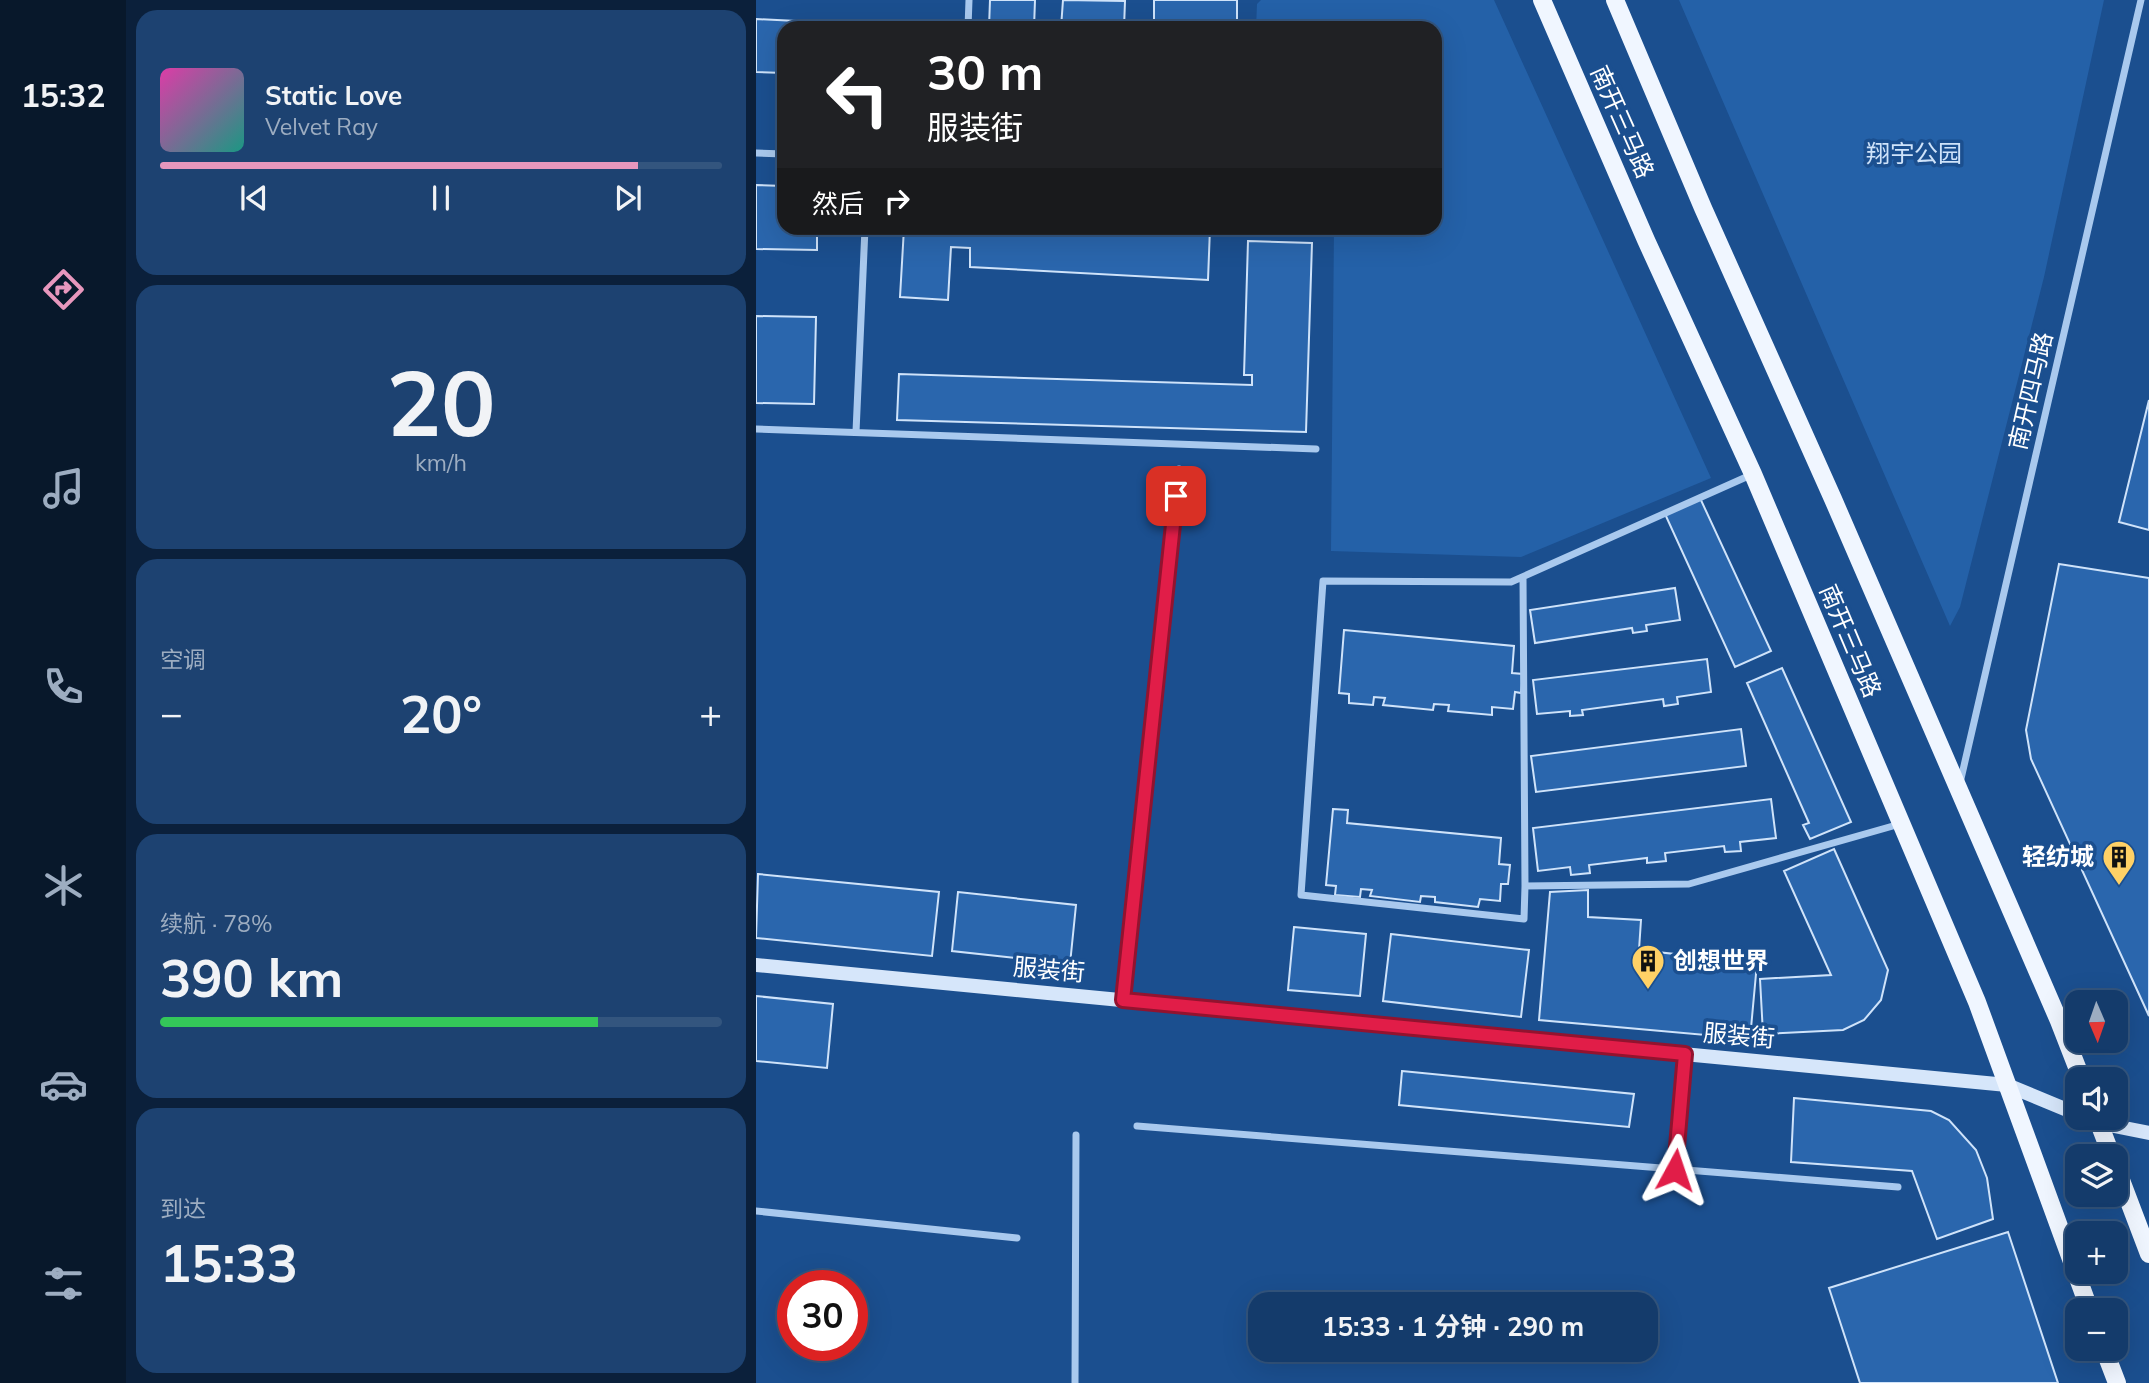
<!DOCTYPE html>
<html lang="zh">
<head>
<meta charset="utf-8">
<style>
	body { margin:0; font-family:Mulish,"Noto Sans SC",sans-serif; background:#1d4271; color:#f1f3f6; height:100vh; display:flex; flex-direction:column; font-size:26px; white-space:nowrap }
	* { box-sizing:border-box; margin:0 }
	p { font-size:23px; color:#9dadc1 }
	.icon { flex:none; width:38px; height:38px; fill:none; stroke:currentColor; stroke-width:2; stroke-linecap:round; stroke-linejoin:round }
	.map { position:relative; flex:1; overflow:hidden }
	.details { display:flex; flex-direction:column; gap:10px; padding:10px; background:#0b203b; width:630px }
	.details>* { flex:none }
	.guide { position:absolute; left:21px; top:21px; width:665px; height:214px; border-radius:21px; box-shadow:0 7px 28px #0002,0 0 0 2px #33557e; background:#202124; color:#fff; overflow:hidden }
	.needle { width:46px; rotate:178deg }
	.fabs { position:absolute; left:1309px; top:990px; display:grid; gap:14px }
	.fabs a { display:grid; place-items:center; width:63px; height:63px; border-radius:14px; background:#143b6b; box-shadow:0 7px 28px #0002,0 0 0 2px #33557e; font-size:35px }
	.speed { position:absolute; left:21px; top:1270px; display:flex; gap:14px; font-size:35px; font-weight:700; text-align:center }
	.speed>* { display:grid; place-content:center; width:91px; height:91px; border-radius:50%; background:#143b6b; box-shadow:0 7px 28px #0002,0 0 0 2px #33557e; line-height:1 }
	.speed .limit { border:10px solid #d22; background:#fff; color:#111 }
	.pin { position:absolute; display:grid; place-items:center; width:60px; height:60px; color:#fff; margin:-30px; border-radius:14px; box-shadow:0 4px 10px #0006 }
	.me { position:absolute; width:77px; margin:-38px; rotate:5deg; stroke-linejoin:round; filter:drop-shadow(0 0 5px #0008) }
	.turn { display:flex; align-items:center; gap:24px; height:147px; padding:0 35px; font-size:32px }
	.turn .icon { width:91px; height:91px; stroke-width:2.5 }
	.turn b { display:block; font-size:49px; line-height:60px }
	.then { display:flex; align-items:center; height:66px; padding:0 35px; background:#0003; gap:14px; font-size:26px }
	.big { font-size:52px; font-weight:700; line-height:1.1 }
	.details .tile { flex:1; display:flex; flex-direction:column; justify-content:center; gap:10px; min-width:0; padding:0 24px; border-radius:21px; background:#1d4271 }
	.details .dial { align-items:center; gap:0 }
	.dial b { font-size:91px; line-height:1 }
	.song { display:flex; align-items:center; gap:21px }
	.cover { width:84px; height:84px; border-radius:10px; background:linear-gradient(135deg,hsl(320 70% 55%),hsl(170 70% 35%)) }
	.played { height:7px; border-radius:4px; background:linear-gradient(90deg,#e797bd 85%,#33557e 85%) }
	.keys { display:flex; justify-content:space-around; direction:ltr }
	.heat { display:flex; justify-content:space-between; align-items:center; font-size:38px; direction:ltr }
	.charge { height:10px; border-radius:5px; background:linear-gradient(90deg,#34c759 78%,#33557e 0) }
	.trip { position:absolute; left:492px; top:1292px; width:410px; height:70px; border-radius:21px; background:#143b6b; box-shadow:0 7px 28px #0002,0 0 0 2px #33557e; font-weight:700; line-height:70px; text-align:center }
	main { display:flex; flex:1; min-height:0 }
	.tabs { display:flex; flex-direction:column; width:126px; justify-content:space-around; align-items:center; background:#08182b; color:#9dadc1 }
	.tabs .icon { width:49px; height:49px }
	.tabs .selected { color:#e797bd }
	.tabs b { font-size:32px; color:#f1f3f6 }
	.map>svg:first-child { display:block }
</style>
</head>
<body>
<main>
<nav class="tabs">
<b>15:32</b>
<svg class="icon selected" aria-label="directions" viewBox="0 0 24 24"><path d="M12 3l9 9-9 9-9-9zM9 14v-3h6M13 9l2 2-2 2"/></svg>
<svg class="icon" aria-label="music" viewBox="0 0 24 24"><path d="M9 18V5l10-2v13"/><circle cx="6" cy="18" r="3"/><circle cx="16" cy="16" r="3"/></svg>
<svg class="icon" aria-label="phone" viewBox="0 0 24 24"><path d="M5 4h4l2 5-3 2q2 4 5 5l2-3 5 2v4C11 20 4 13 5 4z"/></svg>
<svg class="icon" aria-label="climate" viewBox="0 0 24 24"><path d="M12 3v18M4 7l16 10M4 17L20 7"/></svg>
<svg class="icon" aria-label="car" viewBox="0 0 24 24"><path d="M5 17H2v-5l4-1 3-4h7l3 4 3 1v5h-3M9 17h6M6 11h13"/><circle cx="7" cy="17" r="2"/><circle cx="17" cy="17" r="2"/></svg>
<svg class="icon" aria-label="filters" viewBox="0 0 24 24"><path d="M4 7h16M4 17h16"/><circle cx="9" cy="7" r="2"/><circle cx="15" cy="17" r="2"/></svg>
</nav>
<section class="details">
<div class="tile">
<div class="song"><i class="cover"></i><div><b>Static Love</b><p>Velvet Ray</p></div></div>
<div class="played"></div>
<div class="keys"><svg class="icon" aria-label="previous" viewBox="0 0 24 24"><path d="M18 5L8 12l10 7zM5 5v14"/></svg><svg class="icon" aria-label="pause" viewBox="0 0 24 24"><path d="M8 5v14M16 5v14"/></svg><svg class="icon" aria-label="next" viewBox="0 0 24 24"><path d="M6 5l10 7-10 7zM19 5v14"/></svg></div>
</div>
<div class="tile dial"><b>20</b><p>km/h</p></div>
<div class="tile"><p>空调</p>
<div class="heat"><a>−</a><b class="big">20°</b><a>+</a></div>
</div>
<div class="tile"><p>续航 · 78%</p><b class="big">390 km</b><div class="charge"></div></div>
<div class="tile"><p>到达</p><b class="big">15:33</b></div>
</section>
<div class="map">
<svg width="1393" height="1383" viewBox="0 0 1393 1383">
	<rect width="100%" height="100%" fill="#1b4f8f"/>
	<path fill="#2461a8" d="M505,0H738L955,478L765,557L575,551L578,228H679V28H500L501,4Z
		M923,0H1348L1288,277L1204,607L1194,626Z"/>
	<path fill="#2a66ad" stroke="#cfe3fa" stroke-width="2" d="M234,0H279L278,28H233Z
		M307,0L369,1L368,28H305Z
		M398,0H481V28H398Z
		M0,19L161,27V28H28V73L0,72Z
		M0,185L28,186V228H61V250L0,249Z
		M148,228H454L452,280L214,267V248L195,247L192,300L144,297Z
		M492,241L556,243L550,432L141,420L143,374L496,385V375H488Z
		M0,316L60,317L58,404L0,403Z
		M1393,400V530L1363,522Z
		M944,498L1015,651L979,667L909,514Z
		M1303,564L1393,578V1016L1275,759L1270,730Z
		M919,588L924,620L890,625L891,631L877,633L876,628L779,643L774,610Z
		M588,630L758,646L756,673L767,674L765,693L759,692L757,709L736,707V715L692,711L693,705L678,704L677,710L627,705L629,698L618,697L617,705L593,703V694L583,693Z
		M951,659L955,692L921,697L922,704L908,706L907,699L826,710L827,715L814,716V711L781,714L777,680Z
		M1026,668L1095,822L1054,839L1047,825L1053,823L991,683Z
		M985,729L990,766L780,792L775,756Z
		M1015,799L1020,838L984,842L985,851L969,852L968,846L909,853L910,861L891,863V858L833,865L834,873L815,875L814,867L782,871L777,828Z
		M577,809L592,810L591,823L745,838L743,864L754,865L752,884H745L744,901L724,899L722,907L679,902V897L665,896L664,902L614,896L616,890L605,889L604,897L579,895L580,886L570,885Z
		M1078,849L1132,970L1125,1000L1108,1020L1087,1030L1007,1034L1004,979L1075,975L1028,871Z
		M2,874L183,892L176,956L0,938Z
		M832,890V917L885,920L883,950L1001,963L994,1039L783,1020L794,892Z
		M202,892L320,905L314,964L196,951Z
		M538,927L610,934L604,996L532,990Z
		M635,934L773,950L765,1017L627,1001Z
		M0,996L77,1004L71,1068L0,1061Z
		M646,1071L878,1094L873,1127L643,1105Z
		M1038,1098L1175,1111L1193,1120L1220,1150L1231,1178L1237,1219L1181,1239L1156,1171L1035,1162Z
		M1252,1232L1302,1383H1104L1073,1288Z"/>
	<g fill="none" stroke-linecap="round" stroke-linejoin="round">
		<path stroke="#a9c9ee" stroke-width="7" d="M212,28L213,0
			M0,153L28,154
			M0,429L560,449
			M100,432L109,228
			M997,474L755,582L567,581L545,895L768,919L769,886L933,884L1144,824
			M767,577L769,886
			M1204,783L1385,0
			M367,1000L423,469
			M381,1126L1142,1187
			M919,1169L929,1054
			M0,1211L261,1238
			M319,1383L320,1135"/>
		<path stroke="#d6e6fa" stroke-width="14" d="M0,965L1251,1085L1321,1114
			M1332,1118L1343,1123L1393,1133"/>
		<path stroke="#f0f6ff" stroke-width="18" d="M786,0L890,240L997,474L1221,1002L1334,1311
			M859,0L947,208L1077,499L1303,1021L1326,1080
			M1341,1118L1356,1157
			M1360,1167L1393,1254
			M1348,1349L1361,1383"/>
	</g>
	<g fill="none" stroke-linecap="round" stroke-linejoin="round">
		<defs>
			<path id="route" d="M420,496L367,1000L929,1054L919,1170"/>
		</defs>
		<use href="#route" stroke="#92132f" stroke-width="18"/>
		<use href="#route" stroke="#e11d48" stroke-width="12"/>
	</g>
	<defs>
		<symbol id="building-pin" viewBox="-11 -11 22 30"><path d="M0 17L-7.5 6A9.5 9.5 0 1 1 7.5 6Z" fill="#ffd166" stroke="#1b4f8f"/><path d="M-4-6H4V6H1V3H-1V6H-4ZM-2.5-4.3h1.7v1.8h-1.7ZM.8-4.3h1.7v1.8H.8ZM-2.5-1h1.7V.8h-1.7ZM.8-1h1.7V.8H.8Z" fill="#111"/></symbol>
	</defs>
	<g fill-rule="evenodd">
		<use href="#building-pin" x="1344" y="838" width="38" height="52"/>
		<use href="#building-pin" x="873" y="942" width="38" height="52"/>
	</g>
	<g text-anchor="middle" stroke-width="7" stroke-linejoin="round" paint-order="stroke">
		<g font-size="24" fill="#fff" stroke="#1b4f8f">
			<text transform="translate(866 122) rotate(66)" y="8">南开三马路</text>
			<text transform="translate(1275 391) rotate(-77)" y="8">南开四马路</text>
			<text transform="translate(1094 641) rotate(67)" y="8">南开三马路</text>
			<text transform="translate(293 970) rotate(5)" y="8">服装街</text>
			<text transform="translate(983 1036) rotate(5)" y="8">服装街</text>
		</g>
		<g font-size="24" fill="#cfe3fa" stroke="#1b4f8f">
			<text x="1158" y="162">翔宇公园</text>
		</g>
		<g font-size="24" font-weight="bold" fill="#fff" stroke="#1b4f8f" text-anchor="end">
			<text x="1338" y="865">轻纺城</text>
			<text x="917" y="969" text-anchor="start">创想世界</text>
		</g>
	</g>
</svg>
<div class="fabs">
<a><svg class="needle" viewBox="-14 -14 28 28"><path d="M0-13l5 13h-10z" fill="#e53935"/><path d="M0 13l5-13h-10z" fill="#9dadc1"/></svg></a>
<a><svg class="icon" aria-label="sound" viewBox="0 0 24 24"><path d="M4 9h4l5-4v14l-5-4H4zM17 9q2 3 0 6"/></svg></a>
<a><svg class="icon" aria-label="layers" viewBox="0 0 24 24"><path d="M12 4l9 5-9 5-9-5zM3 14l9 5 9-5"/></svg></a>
<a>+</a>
<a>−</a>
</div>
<div class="speed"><div class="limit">30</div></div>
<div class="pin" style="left:420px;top:496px;background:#d93025"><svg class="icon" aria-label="arrive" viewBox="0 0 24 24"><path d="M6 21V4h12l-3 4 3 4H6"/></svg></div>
<svg class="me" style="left:919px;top:1170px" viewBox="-20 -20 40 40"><path d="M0-17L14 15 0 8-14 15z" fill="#e11d48" stroke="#fff" stroke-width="4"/></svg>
<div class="trip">15:33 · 1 分钟 · 290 m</div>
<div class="guide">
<div class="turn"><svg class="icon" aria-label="left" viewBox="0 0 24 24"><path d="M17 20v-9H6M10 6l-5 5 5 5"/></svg><div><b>30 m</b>服装街</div></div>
<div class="then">然后<svg class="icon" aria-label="right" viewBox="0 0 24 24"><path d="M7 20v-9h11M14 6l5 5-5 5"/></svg></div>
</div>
</div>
</main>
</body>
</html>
